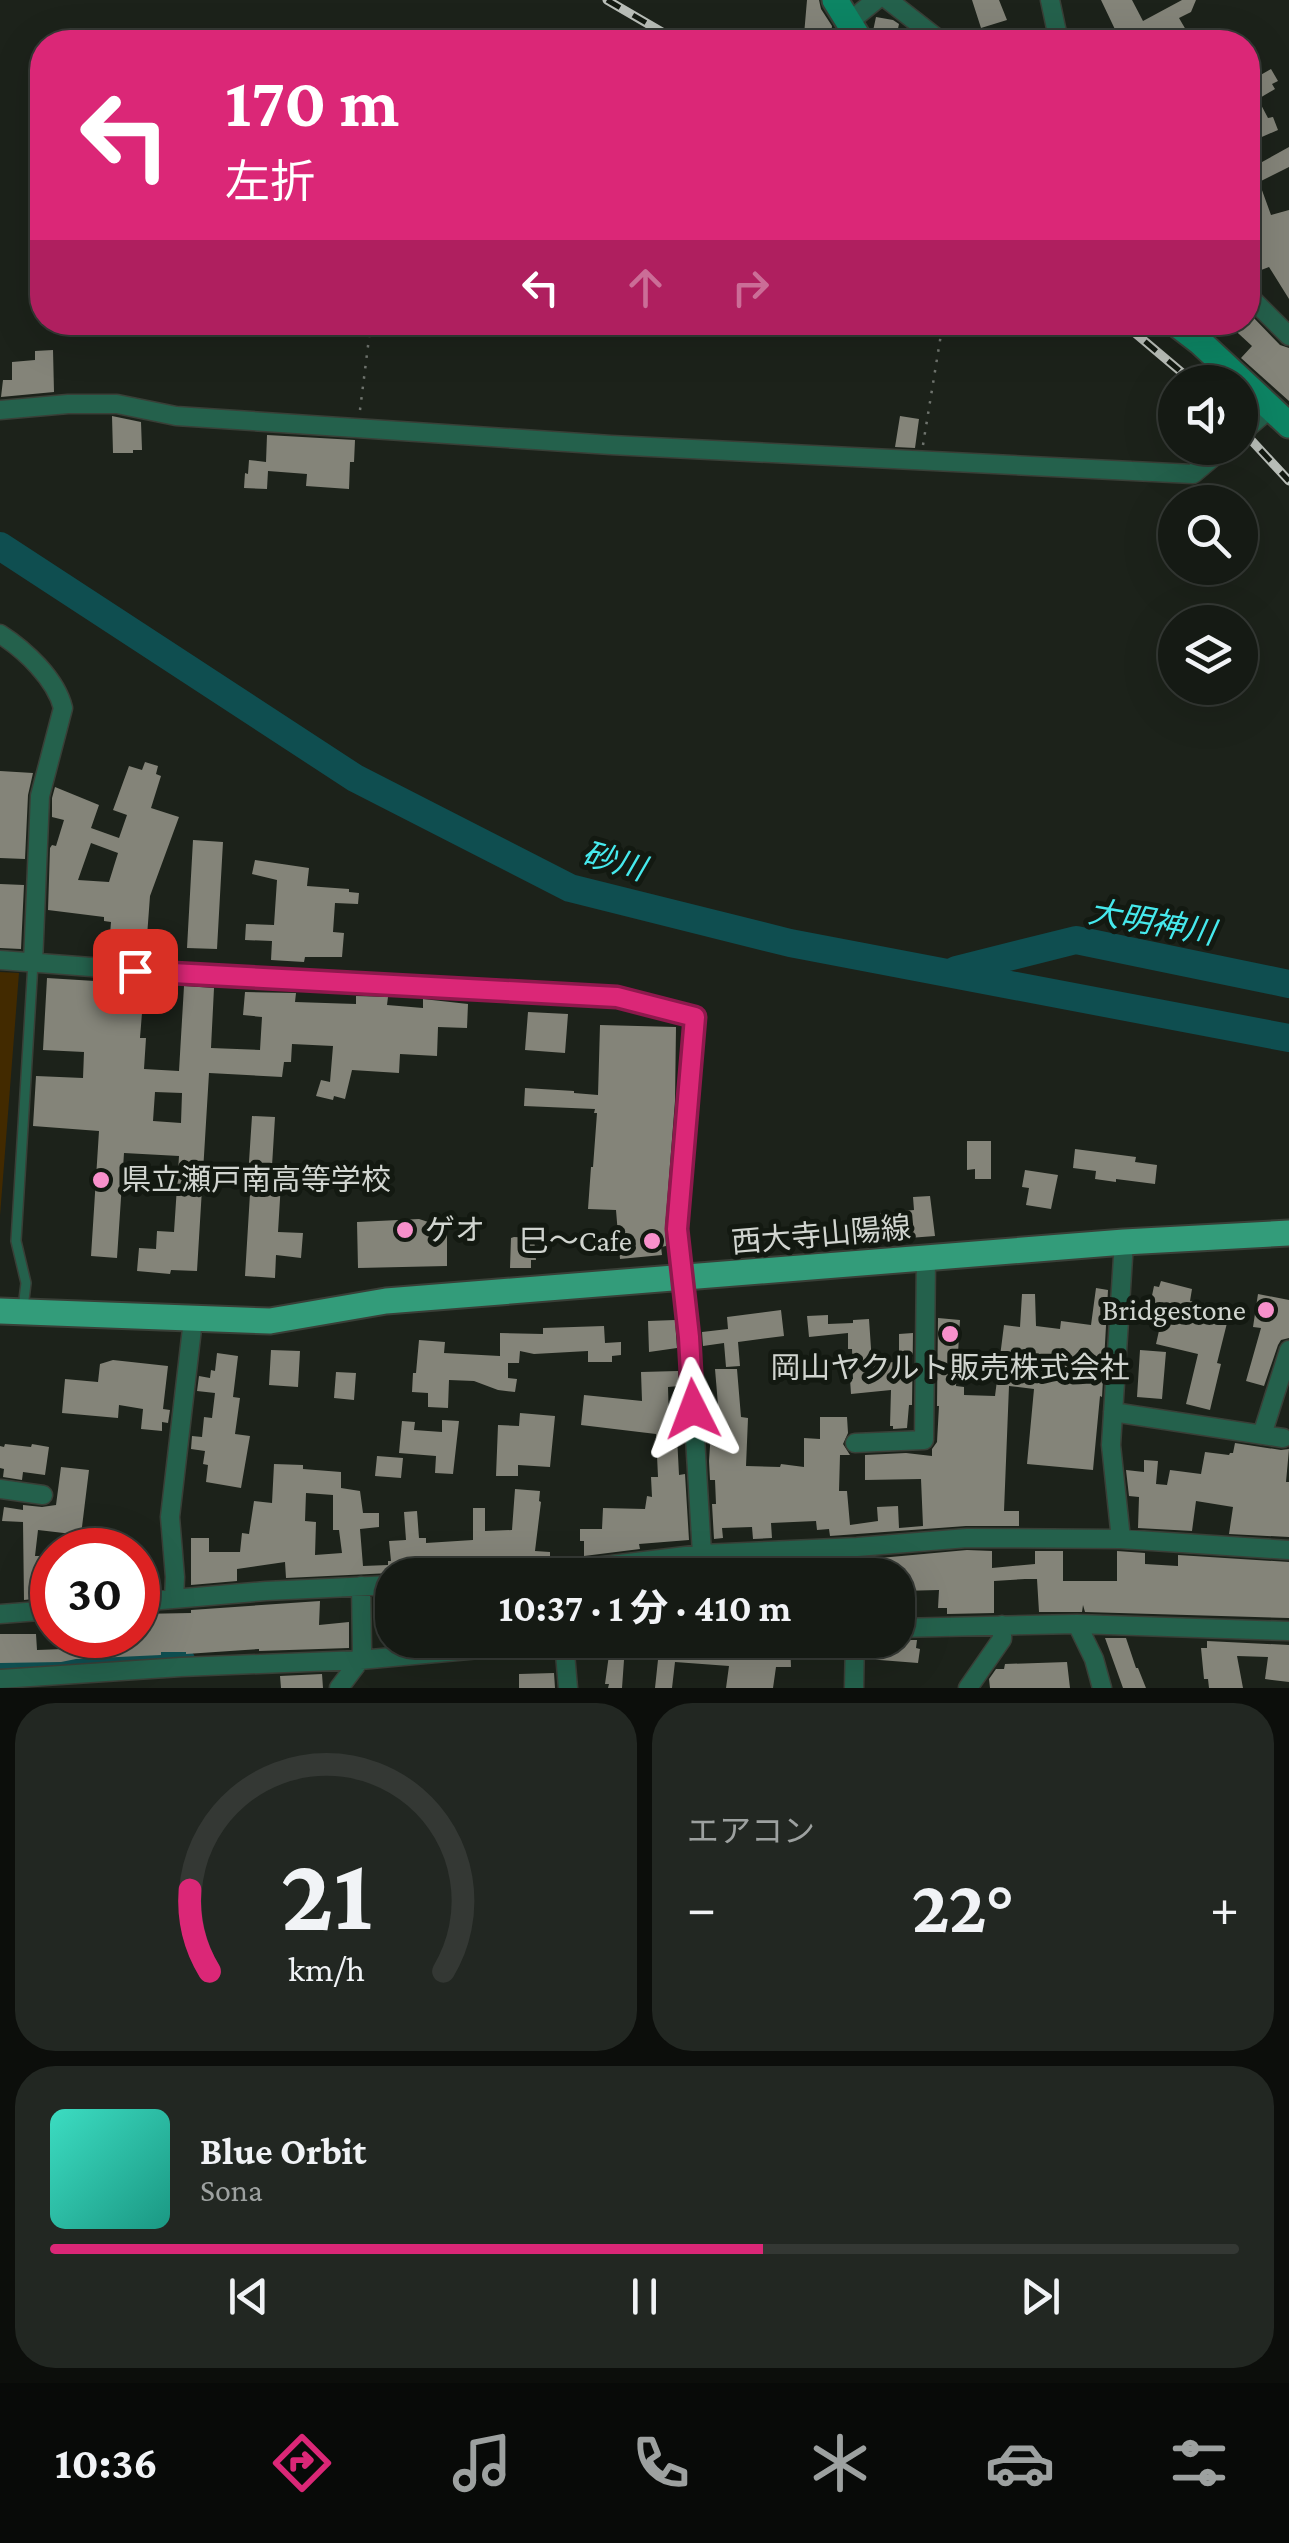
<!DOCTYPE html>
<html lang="ja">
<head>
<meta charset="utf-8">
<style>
	body { margin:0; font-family:"Crimson Pro","Noto Sans JP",serif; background:#222722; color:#f1f3f6; height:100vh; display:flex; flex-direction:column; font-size:38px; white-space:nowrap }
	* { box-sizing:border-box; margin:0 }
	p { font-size:32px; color:#9da1a0 }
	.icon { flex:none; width:55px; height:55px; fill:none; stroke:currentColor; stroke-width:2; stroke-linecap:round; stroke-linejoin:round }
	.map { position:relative; height:1688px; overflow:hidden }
	.drawer { display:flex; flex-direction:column; gap:15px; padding:15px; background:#0c0e0b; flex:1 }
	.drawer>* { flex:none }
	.guide { position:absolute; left:30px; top:30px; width:1230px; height:305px; border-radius:40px; box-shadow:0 10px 40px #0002,0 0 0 2px #343834; background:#db2777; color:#fff; overflow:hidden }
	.controls { position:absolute; left:1158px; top:365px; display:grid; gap:20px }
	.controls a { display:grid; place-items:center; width:100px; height:100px; border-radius:50%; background:#151a14; box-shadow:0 10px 40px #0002,0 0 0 2px #343834; font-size:50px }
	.speed { position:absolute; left:30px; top:1528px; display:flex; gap:20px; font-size:50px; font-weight:700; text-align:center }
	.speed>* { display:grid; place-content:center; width:130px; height:130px; border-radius:50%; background:#151a14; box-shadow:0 10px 40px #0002,0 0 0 2px #343834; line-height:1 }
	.speed .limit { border:15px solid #d22; background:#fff; color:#111 }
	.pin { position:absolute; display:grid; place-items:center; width:85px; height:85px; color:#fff; margin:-42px; border-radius:20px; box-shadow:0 5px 15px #0006 }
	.me { position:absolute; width:110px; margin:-55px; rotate:357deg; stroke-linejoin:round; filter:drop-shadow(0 0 8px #0008) }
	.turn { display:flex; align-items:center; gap:35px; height:210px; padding:0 30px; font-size:45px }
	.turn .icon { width:130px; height:130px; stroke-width:2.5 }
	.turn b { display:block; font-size:70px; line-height:85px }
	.lanes { display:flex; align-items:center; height:95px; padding:0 30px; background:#0003; justify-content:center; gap:50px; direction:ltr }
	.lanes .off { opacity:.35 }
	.big { font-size:75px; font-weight:700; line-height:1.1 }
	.drawer .tile { flex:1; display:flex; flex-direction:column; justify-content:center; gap:15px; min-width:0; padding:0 35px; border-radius:40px; background:#222722 }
	.drawer .dial { align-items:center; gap:0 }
	.dial svg { height:260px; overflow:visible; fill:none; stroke:#343834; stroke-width:7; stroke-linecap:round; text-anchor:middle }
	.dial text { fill:#f1f3f6; stroke:none }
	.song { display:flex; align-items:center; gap:30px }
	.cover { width:120px; height:120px; border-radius:15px; background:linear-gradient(135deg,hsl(170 70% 55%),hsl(170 70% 35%)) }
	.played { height:10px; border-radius:5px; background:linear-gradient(90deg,#db2777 60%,#343834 60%) }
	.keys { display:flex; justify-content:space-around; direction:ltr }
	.heat { display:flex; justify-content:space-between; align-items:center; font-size:55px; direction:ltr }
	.drawer .tiles { flex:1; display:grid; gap:15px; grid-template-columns:1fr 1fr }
	.tile:last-child { grid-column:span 2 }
	.trip { position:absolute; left:375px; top:1558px; width:540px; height:100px; border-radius:40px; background:#151a14; box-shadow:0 10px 40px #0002,0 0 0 2px #343834; font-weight:700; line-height:100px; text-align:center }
	.menu { display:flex; height:160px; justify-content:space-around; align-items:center; background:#080a08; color:#9da1a0 }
	.menu .icon { width:70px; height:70px }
	.menu .active { color:#db2777 }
	.menu b { font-size:45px; color:#f1f3f6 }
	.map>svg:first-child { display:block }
</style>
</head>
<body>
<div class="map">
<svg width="1289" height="1688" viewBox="0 0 1289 1688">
	<rect width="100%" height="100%" fill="#1c221a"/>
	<path fill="#422a00" d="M0,972L19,973L0,1216Z"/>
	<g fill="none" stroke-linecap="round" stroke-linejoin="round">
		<path stroke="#0f4e50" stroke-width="18" d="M0,1669L186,1659"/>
		<path stroke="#0f4e50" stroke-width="28" d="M0,546L355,778L570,888L790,943L1289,1038
			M956,970L1076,940L1289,984"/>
	</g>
	<path fill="#848479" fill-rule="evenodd" d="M807,0H819L821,9L832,26L830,42H813L814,35H804Z
		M972,0H999L1007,20L981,28Z
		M1101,0H1132L1143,21L1182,0H1196L1191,12L1179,18L1193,42H1121Z
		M876,17L893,20L899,24L895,42H877L873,31Z
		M1271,69L1278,81L1272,84L1275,89L1258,99L1268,118L1273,117L1278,130L1248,143V77L1250,81Z
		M1289,147V167L1259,182L1271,215L1289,210V299L1269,267L1248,275V156L1253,167Z
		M1250,314L1280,345L1289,348V401L1241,358L1252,346L1226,322H1248Z
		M53,350L54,392L1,397L3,380H12V362L35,360V351Z
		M112,416L141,422L142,450H133V453H113Z
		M900,416L919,419L915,448L895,447Z
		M267,435L355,440L354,462H350L349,489L306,486L307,474L268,471L267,489L244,488L245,473L248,474L249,460L266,462Z
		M145,762L158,766L156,774L161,776L151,808L179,817L150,896L146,950L109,947L111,922L104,921V917L48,910L50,848L52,845L56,846L64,820L52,817V798L55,787L99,805L91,828L119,838L127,815L113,810L129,766L142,770ZM91,843L118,853L109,882L78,880Z
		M0,771L33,773L28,795L25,859L0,858Z
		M193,840L223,842L217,949L187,948Z
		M255,860L309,868L307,886L349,889V892L359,893L358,904L335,903L333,932L344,933L342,957H305L304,962L271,960L272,941L245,940L246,924L274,925L277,880L252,874Z
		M0,884L24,885L21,949L0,948Z
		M47,978L159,985L157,1013H142L140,1038H146L144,1069L179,1071L184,986L214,988L211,1048L260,1050L262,1017L243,1015L245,992L296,993L295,1002L356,1004V996L388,997L387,1005L423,1008V999L468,1004L467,1028L438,1027L437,1056L400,1054L399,1073L352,1070L345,1099L334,1096L333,1100L316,1096L321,1080L330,1082L333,1046L292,1044L291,1062H284L282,1077L209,1073L197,1271L171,1270L170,1274L137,1271L139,1248L156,1249L157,1231L174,1232L179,1156L124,1153L117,1258L91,1256L99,1131L33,1126L36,1076L83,1078L84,1052L43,1050ZM155,1092L182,1093L181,1123L153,1121Z
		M528,1012L568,1014L565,1053L525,1050Z
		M600,1025L676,1027L675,1101L665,1228L666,1246L661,1247L662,1255L620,1259L616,1210L588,1209L591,1167H593L597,1113H594L595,1109L524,1106L525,1088L574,1091V1093L598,1095Z
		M252,1116L275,1117L272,1166H282L278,1232L303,1233L301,1258L276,1255L275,1278L245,1276L251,1177H248Z
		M967,1141H991V1179H975V1169L967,1170Z
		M1075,1149L1136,1157L1135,1162L1157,1165L1155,1184L1116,1179V1182L1095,1179L1096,1171L1073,1168Z
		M1025,1170L1058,1175L1051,1209L1026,1205L1029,1188L1022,1187Z
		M930,1196L935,1236L870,1241L868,1214L914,1210L913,1197Z
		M419,1219L447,1228V1266L358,1268L357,1222Z
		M514,1237L534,1238L536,1260H531V1268H510L511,1238Z
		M1161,1281L1192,1289L1190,1301L1231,1307L1217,1363L1221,1364L1210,1410L1186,1404L1198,1354L1156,1344L1163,1313L1149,1310L1154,1286L1159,1287Z
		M1096,1288L1108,1290L1102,1397L1100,1396L1093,1470L1027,1464L1034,1389L1009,1386L1004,1511H1019V1526H966L830,1536L829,1529L817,1530L816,1521L771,1523L772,1538L753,1539L752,1527L722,1528L723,1538L714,1539L712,1504H716L715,1480H710L709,1461L712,1417H719L715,1369H737L741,1417L748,1418L746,1466L780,1467L781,1464L804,1467V1438L820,1439V1417H847L848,1433L843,1444L850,1455H840L839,1491H847L850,1525L878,1521L877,1507L898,1506L899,1528L923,1526L921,1479L865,1480V1455L906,1453L932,1456V1449L937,1442L939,1406H937L938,1318L960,1320L956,1386L964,1387V1395L995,1396L1004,1325L1020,1327L1022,1294H1035L1036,1326L1060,1329L1061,1321L1091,1325Z
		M1258,1294L1289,1300V1338L1281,1340L1278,1345L1264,1386L1246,1381L1261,1328L1253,1327Z
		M781,1310L784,1336L738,1342L740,1366L726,1367L724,1343L703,1346L702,1332L728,1329L727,1317Z
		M828,1315V1324L853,1323V1320L869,1319L872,1363L897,1362L899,1361V1334L913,1333L912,1405H909L907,1428L893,1429V1426H890L891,1390L851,1394L850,1379H853L852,1349H848V1333L809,1337L807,1316Z
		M675,1320L677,1348L649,1352L648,1321Z
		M604,1326L605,1343L621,1342V1355L612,1356V1362H588V1351L534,1354L520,1351L519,1363H508V1378L517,1379L515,1392L498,1390L474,1381L449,1380L448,1408L428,1407V1393L412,1392L413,1373H416L419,1340L445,1342L444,1353L500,1356V1333L543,1334V1328Z
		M271,1350L300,1351L298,1387L269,1385Z
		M1140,1350L1166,1352L1162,1399L1137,1397Z
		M217,1353L238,1356L233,1397L240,1398L235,1434L250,1436L241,1488L206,1482L208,1465L203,1464L205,1451L191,1449L192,1436L202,1437L204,1417L212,1418L215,1393L197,1391L199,1376L210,1378L211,1370L215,1371Z
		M113,1360L168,1366L163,1409L170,1410L168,1423L162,1422V1431L141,1429L143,1409L119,1405L118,1418L62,1413L65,1379L98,1382L100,1364Z
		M678,1371L679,1386L668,1387L669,1421H671V1424L682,1425V1437L677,1436L679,1475L685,1474L689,1540L639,1544L640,1549L584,1556V1541H580V1529H602L603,1508L645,1509L647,1496L652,1497L651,1477H658L656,1434L581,1425L584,1395L642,1401L641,1372Z
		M336,1372L356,1373L354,1400L334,1398Z
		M520,1413L555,1416L550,1467L518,1465V1476H496L498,1425L519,1426Z
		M442,1420L459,1421L453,1474L435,1473L436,1456L399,1453L402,1421L415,1422L414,1430L442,1432Z
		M1235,1443L1281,1450L1289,1449L1286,1482H1289V1537L1229,1534L1233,1507L1196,1501L1192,1531L1138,1528L1139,1497L1129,1496L1126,1470L1144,1472V1460L1158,1461L1156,1484L1167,1485L1170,1470L1201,1474L1205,1452L1229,1455L1230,1453H1233Z
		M5,1444L31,1447L32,1444L49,1447L45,1475L23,1472L22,1480L3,1477L4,1469L0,1468V1446L4,1447Z
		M377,1456L403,1458L401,1478L375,1476Z
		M274,1464L303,1465V1469L341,1472V1488L360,1491L363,1513H379V1527L360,1529L363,1566L388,1565V1561H391L389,1541L406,1540L404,1512L417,1511L419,1538H426V1543L473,1540V1508H485V1531L512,1530L515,1489L540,1491L539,1501L541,1502L535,1551L550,1552V1560L527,1563L519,1568L462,1573V1575H399L391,1573L286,1578L285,1562L237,1569V1581L191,1585V1538H209V1552H240L242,1533L249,1534L254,1501L272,1503ZM306,1493L333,1495V1530H339L342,1553L315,1555L316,1522L305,1521Z
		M61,1467L89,1470L81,1535L38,1530L35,1556H41V1598L24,1600L23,1522L2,1521L4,1507L23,1510V1505L42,1507L56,1505Z
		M967,1550L992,1551V1568L1035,1564V1551H1063V1581H1117V1551L1145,1553V1564L1178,1566V1555L1289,1562V1618L1085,1612L1083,1605L1082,1612H1039L1037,1579H1025L994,1581V1613L947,1614V1608H938L939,1590L899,1591V1575H868L869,1559Z
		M844,1560V1575H771V1563Z
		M320,1601L319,1625L349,1622V1648L259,1651V1649L186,1654V1652H161V1655L76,1659L61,1662L0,1663V1634H36L37,1650L64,1649L63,1635H138V1614L191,1613V1610Z
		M1105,1638H1126L1136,1668H1138L1146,1688H1123Z
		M611,1640H637V1659L624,1660L622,1688H608L609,1684H605Z
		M689,1640L786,1641L790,1642L791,1667H776L773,1688H726L729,1666L675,1662L672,1688H655L660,1641L688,1644Z
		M867,1640H917L916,1648L920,1649L918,1663L867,1659Z
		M1207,1641L1289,1645V1682L1265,1679L1268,1657L1237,1656L1243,1688H1209L1208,1679H1204L1201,1648H1207Z
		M1067,1662L1070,1688H990L989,1679L996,1669H1004L1005,1664Z
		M554,1673L555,1688H519V1674Z
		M322,1674L323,1688H281L280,1676Z"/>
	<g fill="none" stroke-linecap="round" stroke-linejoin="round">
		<defs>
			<path id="service" d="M23,1308L26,1283L16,1241L33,963"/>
			<path id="minor" d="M888,0L942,42
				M1050,0L1059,42
				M849,22L876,0
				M1248,295L1289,336
				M0,410L68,404H117L176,416L611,445L1193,474L1224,448
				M1240,434L1272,407
				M0,634C25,650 56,679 63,708L40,796L33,963
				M0,960L169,973L617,997L695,1017L677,1229L689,1337L702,1554
				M1113,1412L1283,1438
				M1262,1435L1289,1350
				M855,1443L924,1440L926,1259
				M0,1489L43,1495
				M1121,1539L1111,1445L1124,1242
				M529,1575L702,1554L857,1547L967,1538L1121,1539L1289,1550
				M856,1575L857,1547
				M174,1599L175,1577L170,1517L193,1320
				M138,1602L266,1591L392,1585
				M0,1614L52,1610
				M1077,1624L1094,1659L1102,1688
				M898,1628L1077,1624L1289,1631
				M564,1642L568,1688
				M0,1679L181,1667L360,1660L362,1650L361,1586
				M339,1688L360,1660L579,1640
				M854,1688L855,1640
				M968,1688L1002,1639V1625"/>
			<path id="secondary" d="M835,0L861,42
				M1174,322L1200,342L1289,425"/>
			<path id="primary" d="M0,1311L270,1321L386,1301L1124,1242L1289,1233"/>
		</defs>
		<use href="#service" stroke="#393f37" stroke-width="12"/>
		<use href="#minor" stroke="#393f37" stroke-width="21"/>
		<use href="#secondary" stroke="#393f37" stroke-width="29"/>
		<use href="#primary" stroke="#393f37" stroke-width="29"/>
		<path stroke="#6f746e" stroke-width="2.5" stroke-dasharray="2.5 8" stroke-linecap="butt" d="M360,410L371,322
			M923,445L943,322"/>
		<use href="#service" stroke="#24614c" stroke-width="9"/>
		<use href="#minor" stroke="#24614c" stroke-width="18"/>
		<use href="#secondary" stroke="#0d8564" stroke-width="25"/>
		<use href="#primary" stroke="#339c7a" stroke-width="25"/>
		<defs>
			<path id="rail" d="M607,0L679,42
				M1122,322L1193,382
				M1240,428L1289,481"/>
		</defs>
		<use href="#rail" stroke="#b9beb8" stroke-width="9"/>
		<use href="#rail" stroke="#131911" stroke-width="5" stroke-dasharray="15" stroke-linecap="butt"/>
	</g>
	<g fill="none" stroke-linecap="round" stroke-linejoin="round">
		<defs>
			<path id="route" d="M135,971L617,997L695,1017L677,1229L689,1337L693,1409"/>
		</defs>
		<use href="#route" stroke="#8e194d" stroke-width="25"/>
		<use href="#route" stroke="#db2777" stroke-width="18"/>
	</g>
	<g fill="#f890cb" stroke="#131911" stroke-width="4">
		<circle cx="101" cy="1180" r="10"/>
		<circle cx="405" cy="1230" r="10"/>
		<circle cx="652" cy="1241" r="10"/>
		<circle cx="1266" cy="1310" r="10"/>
		<circle cx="950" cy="1334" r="10"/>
	</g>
	<g text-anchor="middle" stroke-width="10" stroke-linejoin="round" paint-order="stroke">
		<g font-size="30" fill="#d1d5d0" stroke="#131911" text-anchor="start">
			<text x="121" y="1190">県立瀬戸南高等学校</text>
			<text x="425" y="1240">ゲオ</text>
			<text x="632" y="1251" text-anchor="end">巳～Cafe</text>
			<text x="1246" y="1320" text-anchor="end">Bridgestone</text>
			<text x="950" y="1378" text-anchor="middle">岡山ヤクルト販売株式会社</text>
		</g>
		<g font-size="30" fill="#d1d5d0" stroke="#131911">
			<text transform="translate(821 1235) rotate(-5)" y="10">西大寺山陽線</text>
		</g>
		<g font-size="32" font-style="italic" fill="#46e9ed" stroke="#131911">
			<text transform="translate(614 861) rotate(16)" y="11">砂川</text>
			<text transform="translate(1152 922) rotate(10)" y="11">大明神川</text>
		</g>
	</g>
</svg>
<div class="controls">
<a><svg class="icon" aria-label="sound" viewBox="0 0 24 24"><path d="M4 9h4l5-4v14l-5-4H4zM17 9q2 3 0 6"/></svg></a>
<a><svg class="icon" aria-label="search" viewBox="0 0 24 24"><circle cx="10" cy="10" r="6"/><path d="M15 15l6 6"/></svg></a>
<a><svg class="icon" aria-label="layers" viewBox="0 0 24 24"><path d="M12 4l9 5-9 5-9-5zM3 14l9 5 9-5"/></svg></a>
</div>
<div class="speed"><div class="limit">30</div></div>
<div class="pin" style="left:135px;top:971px;background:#d93025"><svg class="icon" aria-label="arrive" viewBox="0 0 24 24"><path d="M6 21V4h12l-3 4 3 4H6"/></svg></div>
<svg class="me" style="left:693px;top:1409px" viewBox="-20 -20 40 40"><path d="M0-17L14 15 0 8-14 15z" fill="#db2777" stroke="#fff" stroke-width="4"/></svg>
<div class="trip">10:37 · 1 分 · 410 m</div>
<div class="guide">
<div class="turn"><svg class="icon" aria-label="left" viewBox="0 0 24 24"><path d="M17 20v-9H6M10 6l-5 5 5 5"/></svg><div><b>170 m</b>左折</div></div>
<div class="lanes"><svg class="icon" aria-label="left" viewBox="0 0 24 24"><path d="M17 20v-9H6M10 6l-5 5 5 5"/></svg><svg class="icon off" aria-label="ahead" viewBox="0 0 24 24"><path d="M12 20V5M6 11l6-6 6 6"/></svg><svg class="icon off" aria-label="right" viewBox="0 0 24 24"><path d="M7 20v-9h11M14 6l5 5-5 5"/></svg></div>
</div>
</div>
<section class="drawer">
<div class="tiles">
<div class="tile dial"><svg viewBox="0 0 100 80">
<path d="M14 69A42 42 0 1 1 86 69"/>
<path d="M14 69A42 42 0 0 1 8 44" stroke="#db2777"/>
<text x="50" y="56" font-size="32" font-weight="700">21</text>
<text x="50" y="72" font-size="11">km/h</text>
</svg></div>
<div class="tile"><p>エアコン</p>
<div class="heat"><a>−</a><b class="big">22°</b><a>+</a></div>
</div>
<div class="tile">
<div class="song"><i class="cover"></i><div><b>Blue Orbit</b><p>Sona</p></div></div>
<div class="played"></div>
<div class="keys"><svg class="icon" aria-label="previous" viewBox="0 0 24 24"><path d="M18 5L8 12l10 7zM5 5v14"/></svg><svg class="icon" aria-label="pause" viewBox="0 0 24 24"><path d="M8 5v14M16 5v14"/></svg><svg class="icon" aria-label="next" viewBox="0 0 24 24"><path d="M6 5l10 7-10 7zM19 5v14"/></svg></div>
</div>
</div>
</section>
<nav class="menu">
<b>10:36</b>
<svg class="icon active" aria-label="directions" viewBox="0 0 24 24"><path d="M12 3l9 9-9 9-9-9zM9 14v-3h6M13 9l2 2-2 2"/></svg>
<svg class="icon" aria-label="music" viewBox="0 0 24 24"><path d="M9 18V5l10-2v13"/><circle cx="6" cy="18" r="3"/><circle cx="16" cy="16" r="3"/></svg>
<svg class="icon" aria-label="phone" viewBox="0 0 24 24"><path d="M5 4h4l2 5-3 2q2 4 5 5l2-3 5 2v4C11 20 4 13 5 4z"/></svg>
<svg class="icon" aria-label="climate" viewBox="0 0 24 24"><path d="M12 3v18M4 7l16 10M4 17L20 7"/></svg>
<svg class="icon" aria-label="car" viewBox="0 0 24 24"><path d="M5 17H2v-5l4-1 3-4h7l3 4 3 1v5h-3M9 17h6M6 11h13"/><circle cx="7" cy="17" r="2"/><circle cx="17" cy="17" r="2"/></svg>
<svg class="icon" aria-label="filters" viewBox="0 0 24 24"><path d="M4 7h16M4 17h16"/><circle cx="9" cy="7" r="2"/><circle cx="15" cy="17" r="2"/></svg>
</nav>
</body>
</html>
